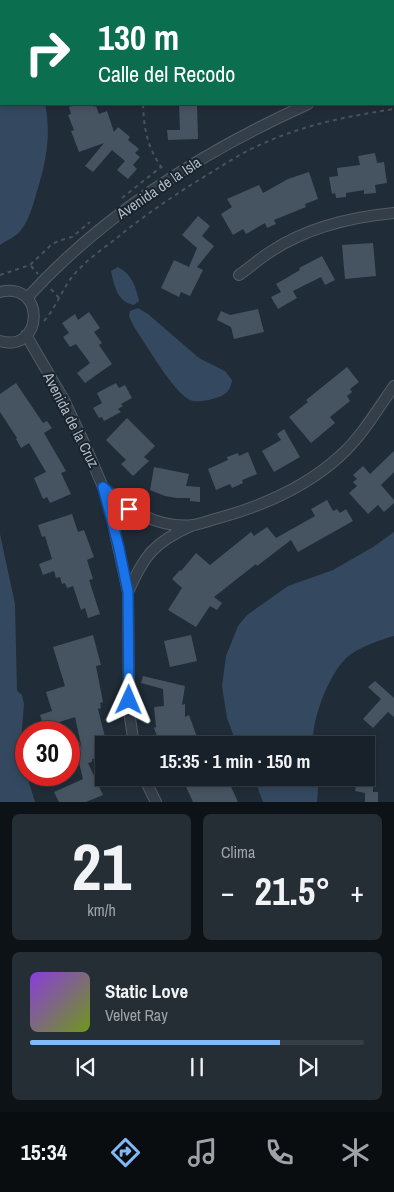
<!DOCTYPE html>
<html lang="es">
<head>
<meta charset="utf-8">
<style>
	body { margin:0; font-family:"Archivo Narrow",sans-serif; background:#252e35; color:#f1f3f6; height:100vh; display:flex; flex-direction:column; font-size:19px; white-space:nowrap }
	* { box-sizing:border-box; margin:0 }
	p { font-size:16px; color:#9fa3a8 }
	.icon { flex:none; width:28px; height:28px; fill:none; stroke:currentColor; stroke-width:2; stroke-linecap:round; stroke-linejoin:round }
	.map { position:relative; height:802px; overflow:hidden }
	.panel { display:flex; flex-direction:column; gap:12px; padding:12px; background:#0d1217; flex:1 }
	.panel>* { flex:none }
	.banner { position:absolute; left:0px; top:0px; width:395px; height:105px; box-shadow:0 2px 8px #0003,0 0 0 1px #363e46; background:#0b6e4f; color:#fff; overflow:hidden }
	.speed { position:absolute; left:15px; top:721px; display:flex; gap:10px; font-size:25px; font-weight:700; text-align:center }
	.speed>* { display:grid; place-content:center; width:65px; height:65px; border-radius:50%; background:#182129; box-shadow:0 2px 8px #0003,0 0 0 1px #363e46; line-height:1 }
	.speed .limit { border:8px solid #d22; background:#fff; color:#111 }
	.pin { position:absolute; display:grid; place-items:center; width:42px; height:42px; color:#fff; margin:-21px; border-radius:10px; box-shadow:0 2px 8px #0006 }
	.me { position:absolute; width:55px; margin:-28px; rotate:1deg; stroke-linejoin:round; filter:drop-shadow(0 0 4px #0008) }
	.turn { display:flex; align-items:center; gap:18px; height:105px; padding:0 15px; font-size:22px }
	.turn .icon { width:65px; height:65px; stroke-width:2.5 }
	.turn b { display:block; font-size:35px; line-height:42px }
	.big { font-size:38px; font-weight:800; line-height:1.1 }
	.panel .widget { flex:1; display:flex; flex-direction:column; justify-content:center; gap:8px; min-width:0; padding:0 18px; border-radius:8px; background:#252e35 }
	.panel .dial { align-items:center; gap:0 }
	.dial b { font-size:65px; line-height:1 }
	.song { display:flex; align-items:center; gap:15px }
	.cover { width:60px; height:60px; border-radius:8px; background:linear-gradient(135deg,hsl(270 70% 55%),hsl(80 70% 35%)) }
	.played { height:5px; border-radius:2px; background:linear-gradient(90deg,#81b8f7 75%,#363e46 75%) }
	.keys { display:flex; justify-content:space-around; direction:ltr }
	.heat { display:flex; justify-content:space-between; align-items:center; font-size:28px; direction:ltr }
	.panel .tiles { flex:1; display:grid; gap:12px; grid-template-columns:1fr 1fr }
	.widget:last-child { grid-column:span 2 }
	.trip { position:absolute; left:95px; top:736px; width:280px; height:50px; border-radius:0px; background:#182129; box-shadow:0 2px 8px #0003,0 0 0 1px #363e46; font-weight:800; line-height:50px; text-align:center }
	.tab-bar { display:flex; height:80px; justify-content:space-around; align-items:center; background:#0a0d10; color:#9fa3a8 }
	.tab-bar .icon { width:35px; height:35px }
	.tab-bar .current { color:#81b8f7 }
	.tab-bar b { font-size:22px; color:#f1f3f6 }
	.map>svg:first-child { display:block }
</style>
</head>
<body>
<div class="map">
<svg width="394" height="802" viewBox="0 0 394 802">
	<rect width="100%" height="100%" fill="#202c37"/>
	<path fill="#34495f" d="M0,0H49L1,1V104H45C52,138 45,166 35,198C32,209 28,221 21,230C17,236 7,240 0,245Z
		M118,267C132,274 136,287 139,301L134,305C117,302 114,285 111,271Z
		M138,308L148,314L199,358L225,371L232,380C231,390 226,395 216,398C209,400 197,403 190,400C173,392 146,344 134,327L129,316L130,311Z
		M394,532V636C380,640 363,646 351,654C330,669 311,720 313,745H237L227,718L222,686L226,656L238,626L247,615L288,586L333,570L373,547Z
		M0,534L15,604L17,691L22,695L24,704L21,741L24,766L35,802H0Z
		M254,778H317L318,788L317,802H263Z"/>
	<path fill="#465462" d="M79,104H92L94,107L96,106L99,114L107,111L114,132L118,127L130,137L128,140L139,149L135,153L140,157L133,165L137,169L128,179L117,170L125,161L112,150L93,172L85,166L104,143L79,152L71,131L74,130L68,115L71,114L69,107Z
		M179,104H197L198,139L168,140L167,130H180Z
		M375,153L377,163L384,162L387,183L375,185L376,193L364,194V190L346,193V197L336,198L335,193L332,194L329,177L338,176L337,168L360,165L358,156Z
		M309,172L318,199L305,204L306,207L274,220L276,224L267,228L265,223L246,234L243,229L233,235L221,214L232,207L227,199L259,185L263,193L288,179Z
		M198,216L210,226L202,236L214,246L197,267L203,270L190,296L181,292L179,297L161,288L174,260L189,267L197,248L182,235Z
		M373,243L376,276L345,279L342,245Z
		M322,256L335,280L325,285L321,277L293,291L297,298L278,309L271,297L281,292L276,284L300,270L299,268Z
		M258,309L264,332L234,339L231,327L217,320L221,311L230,315Z
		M89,312L100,328L94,332L102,343L99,345L112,364L85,383L77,373L90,363L76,344L70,347L63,337L69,333L62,323L75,314L78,320Z
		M347,367L359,382L350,389L352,392L347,396L350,401L330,417L335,423L311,443L289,417L308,402L306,400Z
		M16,383L43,423L47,421L52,428L44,433L66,471L61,473L71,494L50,503L47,497L43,499L34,478L46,472L29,443L21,448L16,439L17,438L0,412V394Z
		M116,383L119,388L125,385L132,398L121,404L123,406L118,409L121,412L104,421L102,417L99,418L93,408L102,403L97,393Z
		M127,418L155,446L144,457L149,461L133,476L121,464L126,460L106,440Z
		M284,429L300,457L274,472L262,451L281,440L277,434Z
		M394,451V472L381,485L394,500V503L384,512L378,505L368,514L349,493L357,486L353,482L357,479L353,475L363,466L370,474Z
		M248,452L257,474L242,480L243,483L232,488L230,484L216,490L208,469L228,460L227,457L238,453L239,456Z
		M154,467L189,474L186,486L200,487V502L190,501V498H177L165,496L150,490Z
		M327,500L333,511L337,509L340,513L346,509L353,521L298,552L291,540L257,566L256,564L214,597L222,603L217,610L210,606L196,627L168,610L182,588L172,579L180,570L181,571L196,553L210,565L251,532L254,536L267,527L276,538L315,516L311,509Z
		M72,514L78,532L84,530L94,557L87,560L93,579L89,580L100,614L88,618L85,608L81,610L73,586L67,588L65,583L62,584L60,577L56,578L54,571L43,575L39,564L52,559L45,536L42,537L38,525Z
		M93,635L101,665L96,666L103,702L100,703L101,708L98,709L107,745L96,747L99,758L92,759V762L88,763L103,795L86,802H59L54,792L83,779L74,743L79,741L82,749L75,717L44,727L40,715L52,711L46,692L65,686L53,647Z
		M191,635L197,661L170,667L164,641Z
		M143,676L185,686L182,705L185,704V717L189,715L200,745H168L166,739L159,742L154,728L156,727L154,707L164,706L163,689L141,683Z
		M375,681L394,698V717L388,712L373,728L363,719L381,699L368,687Z
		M350,735L376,742L370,770L366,769V745H348Z
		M182,778H208L211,783L227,778L238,802H193Z
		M357,778L373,783V792H378V802H365V793L355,791Z"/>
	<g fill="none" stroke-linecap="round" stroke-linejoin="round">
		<defs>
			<path id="minor" d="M151,1L152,0
				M394,73V72
				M239,275C249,268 259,259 270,252C306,228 351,217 394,213
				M0,292C47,281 43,354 0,341
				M27,298C104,213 204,151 308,104
				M26,335L64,400L85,445L103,487L112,519L128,592L129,711L134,745
				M104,488C125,510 161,529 193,525C200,524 208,521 215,519C260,507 305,488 340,456C362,436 377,410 394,386
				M128,592C144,556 154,542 191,526
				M144,778L156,802"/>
		</defs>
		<use href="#minor" stroke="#515c66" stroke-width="12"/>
		<path stroke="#425758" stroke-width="2" stroke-dasharray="4 4" stroke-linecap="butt" d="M143,104C144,129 147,147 162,168
			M122,198L161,167
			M31,266L38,274
			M0,275L30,265L51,245L58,241L72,237L90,222
			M51,289L59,298
			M44,321C59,304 63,284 80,268C93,255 110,244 124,232C152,210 182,190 212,172C228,162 245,151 262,144C303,125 349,116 394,109"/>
		<use href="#minor" stroke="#343e48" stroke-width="10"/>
	</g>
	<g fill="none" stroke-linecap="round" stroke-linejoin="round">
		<defs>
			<path id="route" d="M129,700L128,592L119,548L103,487L116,500L129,509"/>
		</defs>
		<use href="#route" stroke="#114b97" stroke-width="12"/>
		<use href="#route" stroke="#1a73e8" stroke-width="9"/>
	</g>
	<g text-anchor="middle" stroke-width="4" stroke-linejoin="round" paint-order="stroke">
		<g font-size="15" fill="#aeb9c5" stroke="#19232c">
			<text transform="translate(159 188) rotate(-34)" y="5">Avenida de la Isla</text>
			<text transform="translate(71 420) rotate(63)" y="5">Avenida de la Cruz</text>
		</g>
	</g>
</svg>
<div class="speed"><div class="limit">30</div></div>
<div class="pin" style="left:129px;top:509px;background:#d93025"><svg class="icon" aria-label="arrive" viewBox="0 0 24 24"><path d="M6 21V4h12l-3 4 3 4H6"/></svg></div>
<svg class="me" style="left:129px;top:700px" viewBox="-20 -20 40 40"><path d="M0-17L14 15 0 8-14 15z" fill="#1a73e8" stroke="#fff" stroke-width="4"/></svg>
<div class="trip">15:35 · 1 min · 150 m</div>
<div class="banner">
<div class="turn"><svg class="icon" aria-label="right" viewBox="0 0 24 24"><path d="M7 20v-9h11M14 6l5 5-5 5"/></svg><div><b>130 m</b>Calle del Recodo</div></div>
</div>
</div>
<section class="panel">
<div class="tiles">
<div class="widget dial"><b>21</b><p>km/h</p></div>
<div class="widget"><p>Clima</p>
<div class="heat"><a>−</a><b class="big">21.5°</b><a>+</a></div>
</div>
<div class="widget">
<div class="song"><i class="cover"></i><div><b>Static Love</b><p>Velvet Ray</p></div></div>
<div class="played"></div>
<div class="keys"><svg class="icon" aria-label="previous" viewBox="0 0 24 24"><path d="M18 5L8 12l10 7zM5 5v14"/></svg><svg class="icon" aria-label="pause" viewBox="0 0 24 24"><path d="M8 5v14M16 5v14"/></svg><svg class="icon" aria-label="next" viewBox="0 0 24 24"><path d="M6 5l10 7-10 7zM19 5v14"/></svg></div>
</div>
</div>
</section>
<nav class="tab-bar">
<b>15:34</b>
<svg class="icon current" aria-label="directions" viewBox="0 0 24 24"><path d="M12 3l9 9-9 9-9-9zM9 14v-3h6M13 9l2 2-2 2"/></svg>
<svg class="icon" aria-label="music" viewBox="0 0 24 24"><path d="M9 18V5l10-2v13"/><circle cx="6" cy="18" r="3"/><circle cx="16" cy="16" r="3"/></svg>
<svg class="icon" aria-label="phone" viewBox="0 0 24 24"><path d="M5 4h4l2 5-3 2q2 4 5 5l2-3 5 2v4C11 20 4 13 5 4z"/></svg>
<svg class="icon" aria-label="climate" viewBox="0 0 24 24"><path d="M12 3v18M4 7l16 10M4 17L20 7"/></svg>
</nav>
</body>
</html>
